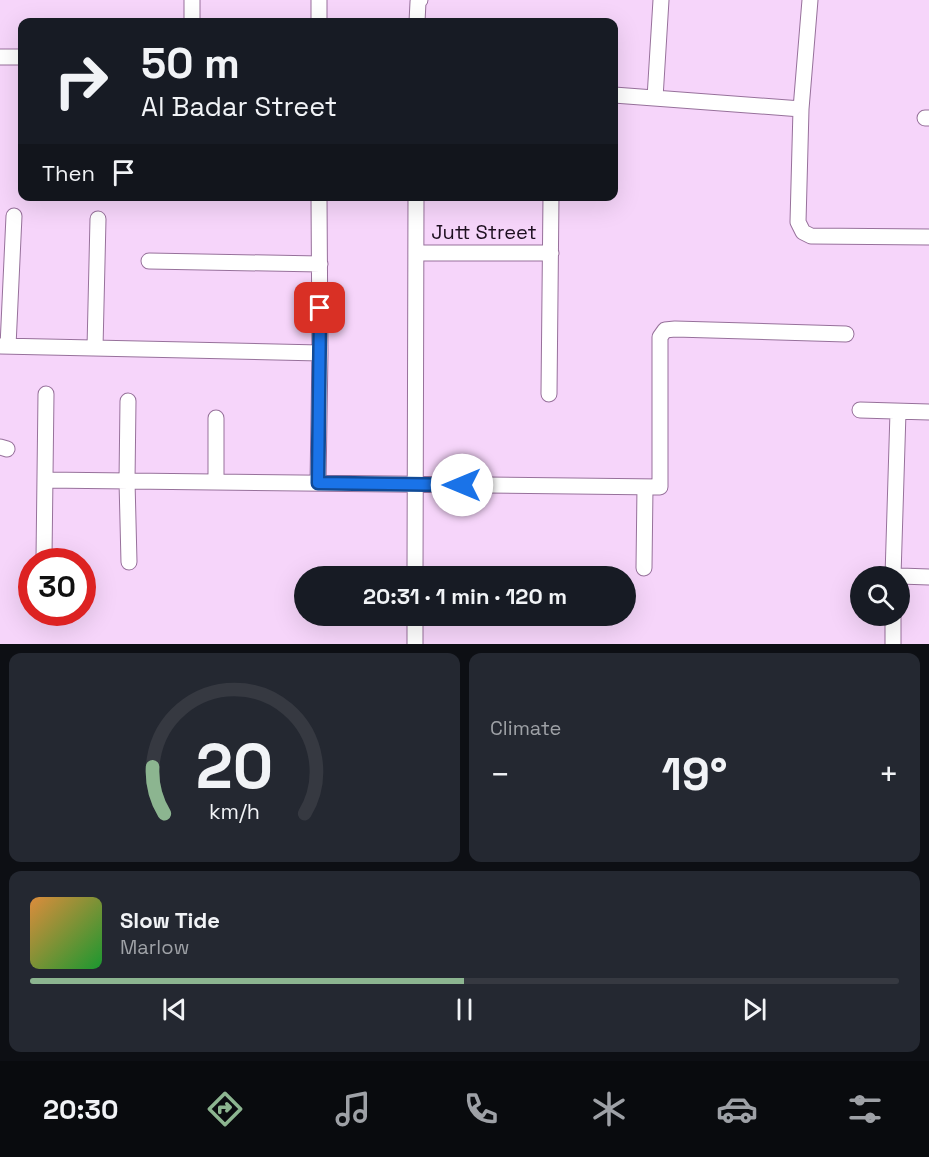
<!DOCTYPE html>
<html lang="en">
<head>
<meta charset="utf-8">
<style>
	body { margin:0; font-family:"Space Grotesk",sans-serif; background:#242831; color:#f1f3f6; height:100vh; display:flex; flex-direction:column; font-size:22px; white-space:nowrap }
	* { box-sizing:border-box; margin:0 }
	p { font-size:20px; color:#9ea1a6 }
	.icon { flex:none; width:33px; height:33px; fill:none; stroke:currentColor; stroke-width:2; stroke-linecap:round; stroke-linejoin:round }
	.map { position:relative; height:644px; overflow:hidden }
	.side { display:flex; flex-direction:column; gap:9px; padding:9px; background:#0d0f14; flex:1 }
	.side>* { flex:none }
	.hud { position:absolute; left:18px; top:18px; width:600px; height:183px; border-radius:12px; box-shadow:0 6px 24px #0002; background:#171b24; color:#f1f3f6; overflow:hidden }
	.tools { position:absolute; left:850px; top:566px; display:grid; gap:12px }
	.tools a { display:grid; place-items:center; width:60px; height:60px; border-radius:50%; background:#171b24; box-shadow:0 6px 24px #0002; font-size:30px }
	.speed { position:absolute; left:18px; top:548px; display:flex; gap:12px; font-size:30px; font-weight:700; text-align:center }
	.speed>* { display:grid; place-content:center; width:78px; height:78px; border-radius:50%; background:#171b24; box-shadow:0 6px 24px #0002; line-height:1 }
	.speed .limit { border:9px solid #d22; background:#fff; color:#111 }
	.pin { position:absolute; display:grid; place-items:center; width:51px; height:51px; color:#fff; margin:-26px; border-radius:12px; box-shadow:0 3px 9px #0006 }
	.me { position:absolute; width:66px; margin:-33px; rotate:270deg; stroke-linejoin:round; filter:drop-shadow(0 0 4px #0008) }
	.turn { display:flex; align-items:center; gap:21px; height:126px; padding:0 24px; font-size:27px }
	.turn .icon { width:78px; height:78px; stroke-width:2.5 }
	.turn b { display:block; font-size:42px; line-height:51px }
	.then { display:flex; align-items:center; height:57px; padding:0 24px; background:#0003; gap:12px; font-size:22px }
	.big { font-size:45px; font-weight:600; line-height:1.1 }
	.side .widget { flex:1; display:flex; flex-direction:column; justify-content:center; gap:9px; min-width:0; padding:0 21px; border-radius:12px; background:#242831 }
	.side .dial { align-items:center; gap:0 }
	.dial svg { height:156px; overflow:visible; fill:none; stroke:#363941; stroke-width:7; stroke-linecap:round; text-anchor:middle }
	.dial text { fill:#f1f3f6; stroke:none }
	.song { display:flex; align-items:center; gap:18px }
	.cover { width:72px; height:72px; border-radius:9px; background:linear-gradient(135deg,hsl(30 70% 55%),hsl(130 70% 35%)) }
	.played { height:6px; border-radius:3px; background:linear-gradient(90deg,#8cb590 50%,#363941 50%) }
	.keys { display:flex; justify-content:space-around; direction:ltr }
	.heat { display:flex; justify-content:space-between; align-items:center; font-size:33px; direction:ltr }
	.side .tiles { flex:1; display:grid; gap:9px; grid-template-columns:1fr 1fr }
	.widget:last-child { grid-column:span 2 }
	.trip { position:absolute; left:294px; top:566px; width:342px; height:60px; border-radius:30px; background:#171b24; box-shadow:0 6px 24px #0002; font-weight:600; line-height:60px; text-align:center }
	.tabs { display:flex; height:96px; justify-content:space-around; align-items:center; background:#090b0e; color:#9ea1a6 }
	.tabs .icon { width:42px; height:42px }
	.tabs .on { color:#8cb590 }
	.tabs b { font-size:27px; color:#f1f3f6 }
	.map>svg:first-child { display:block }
</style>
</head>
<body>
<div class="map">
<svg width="929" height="644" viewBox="0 0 929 644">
	<rect width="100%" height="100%" fill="#f6d5fa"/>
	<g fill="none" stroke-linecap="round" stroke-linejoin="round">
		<defs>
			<path id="street" d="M810,0L801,109L798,222L803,232L811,236L929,237
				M192,22V0
				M319,22V0
				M417,22L418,2L420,0
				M0,57H22
				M614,95L801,109
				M655,98L661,0
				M925,118H929
				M417,253H551
				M149,261L320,264
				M0,346L320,353
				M8,346L14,216
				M95,348L98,219
				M549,394L551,196
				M128,401L127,481L129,562
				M860,410L929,412
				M216,418V482
				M0,447L7,449
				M45,480L660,487V337L665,330L675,329L846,334
				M318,483L320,353L319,196
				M44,558L46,394
				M644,568L645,487
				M415,576L416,196
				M893,576L898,412
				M900,576L929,577
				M415,644V615
				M893,644V615"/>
		</defs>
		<use href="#street" stroke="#97719b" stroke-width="17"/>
		<use href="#street" stroke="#fff" stroke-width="15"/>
	</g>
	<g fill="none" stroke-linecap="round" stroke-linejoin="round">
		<defs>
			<path id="route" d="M320,308L318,483L462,485"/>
		</defs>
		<use href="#route" stroke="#114b97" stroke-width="15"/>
		<use href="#route" stroke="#1a73e8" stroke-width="10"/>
	</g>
	<g text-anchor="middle" stroke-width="5" stroke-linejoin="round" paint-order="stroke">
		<g font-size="20" fill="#1e1020" stroke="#f6d5fa">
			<text x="484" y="239">Jutt Street</text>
		</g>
	</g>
</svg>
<div class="tools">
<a><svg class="icon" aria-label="search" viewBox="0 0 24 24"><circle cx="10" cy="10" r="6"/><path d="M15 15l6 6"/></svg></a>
</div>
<div class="speed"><div class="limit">30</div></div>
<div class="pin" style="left:320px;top:308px;background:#d93025"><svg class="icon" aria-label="arrive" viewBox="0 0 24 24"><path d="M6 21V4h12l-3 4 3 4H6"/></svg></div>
<svg class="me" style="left:462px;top:485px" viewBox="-20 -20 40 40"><circle r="19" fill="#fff"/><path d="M0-13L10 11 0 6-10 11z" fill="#1a73e8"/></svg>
<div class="trip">20:31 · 1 min · 120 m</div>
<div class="hud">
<div class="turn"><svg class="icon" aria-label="right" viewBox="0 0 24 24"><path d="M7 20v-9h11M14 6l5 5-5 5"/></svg><div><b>50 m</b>Al Badar Street</div></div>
<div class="then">Then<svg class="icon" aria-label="arrive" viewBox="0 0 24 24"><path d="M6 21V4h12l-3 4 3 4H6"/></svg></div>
</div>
</div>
<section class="side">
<div class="tiles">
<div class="widget dial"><svg viewBox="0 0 100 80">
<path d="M14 69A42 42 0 1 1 86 69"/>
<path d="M14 69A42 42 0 0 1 8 45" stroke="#8cb590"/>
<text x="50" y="56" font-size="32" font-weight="700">20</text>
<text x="50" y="72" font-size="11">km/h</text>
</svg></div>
<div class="widget"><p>Climate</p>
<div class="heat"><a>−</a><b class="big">19°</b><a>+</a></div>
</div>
<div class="widget">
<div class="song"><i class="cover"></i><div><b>Slow Tide</b><p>Marlow</p></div></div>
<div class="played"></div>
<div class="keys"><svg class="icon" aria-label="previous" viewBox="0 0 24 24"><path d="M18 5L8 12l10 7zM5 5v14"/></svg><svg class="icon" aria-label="pause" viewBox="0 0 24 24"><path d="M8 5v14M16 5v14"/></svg><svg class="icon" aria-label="next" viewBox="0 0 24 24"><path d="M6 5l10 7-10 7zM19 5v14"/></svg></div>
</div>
</div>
</section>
<nav class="tabs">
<b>20:30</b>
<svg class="icon on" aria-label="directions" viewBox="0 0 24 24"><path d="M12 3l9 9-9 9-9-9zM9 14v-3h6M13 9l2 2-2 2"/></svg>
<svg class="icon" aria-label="music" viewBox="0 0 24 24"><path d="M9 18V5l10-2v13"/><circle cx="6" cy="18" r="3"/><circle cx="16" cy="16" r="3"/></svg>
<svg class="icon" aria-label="phone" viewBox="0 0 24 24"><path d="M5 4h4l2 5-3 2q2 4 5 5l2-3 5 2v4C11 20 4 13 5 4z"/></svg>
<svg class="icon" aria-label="climate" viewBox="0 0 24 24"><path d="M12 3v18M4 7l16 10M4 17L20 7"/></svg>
<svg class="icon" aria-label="car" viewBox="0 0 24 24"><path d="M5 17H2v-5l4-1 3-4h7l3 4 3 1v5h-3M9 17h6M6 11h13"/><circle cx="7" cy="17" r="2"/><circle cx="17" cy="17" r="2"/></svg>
<svg class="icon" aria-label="filters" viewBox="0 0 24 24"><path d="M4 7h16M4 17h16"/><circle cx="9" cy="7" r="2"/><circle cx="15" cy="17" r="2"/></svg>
</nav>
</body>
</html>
